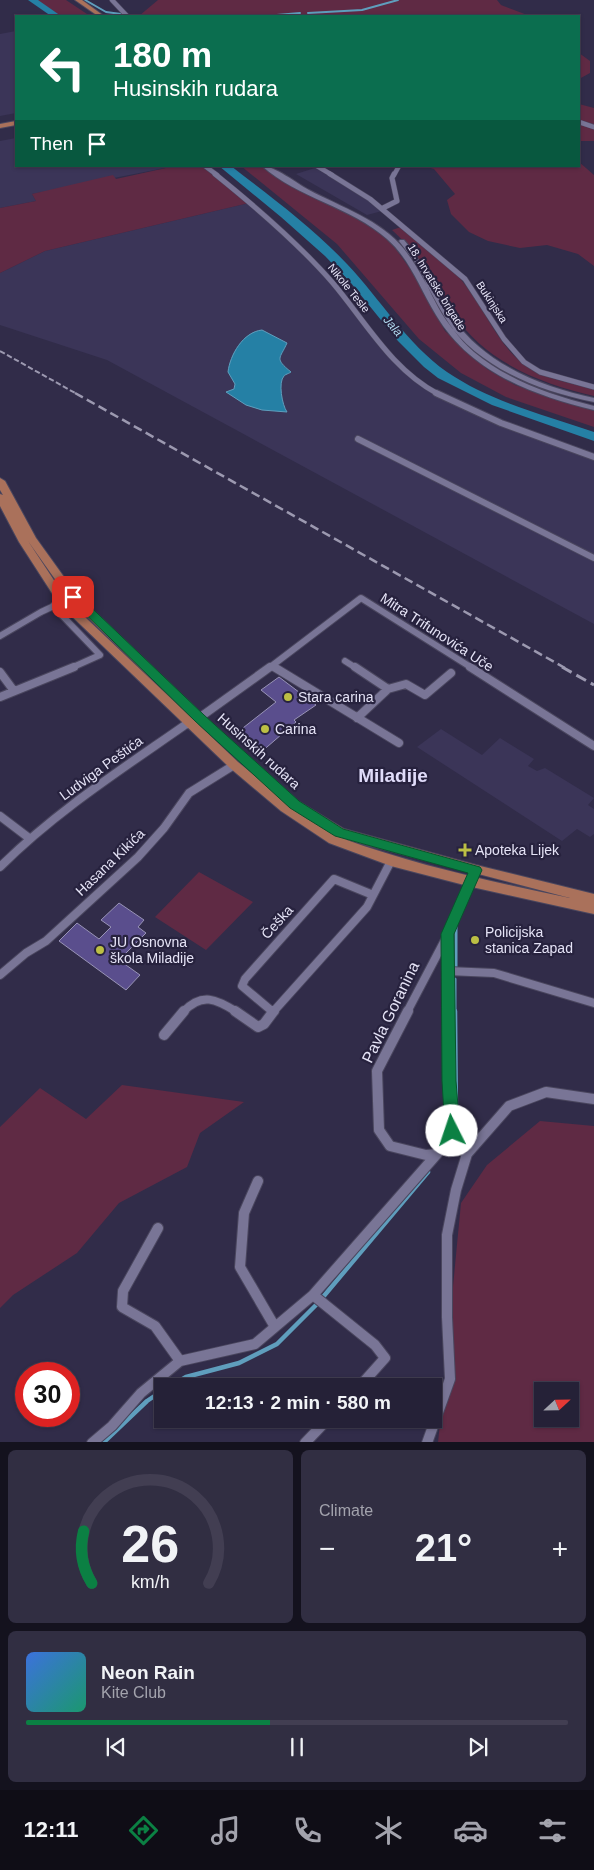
<!DOCTYPE html>
<html lang="en">
<head>
<meta charset="utf-8">
<style>
	body { margin:0; font-family:Helvetica,sans-serif; background:#312e42; color:#f1f3f6; height:100vh; display:flex; flex-direction:column; font-size:19px; white-space:nowrap }
	* { box-sizing:border-box; margin:0 }
	p { font-size:16px; color:#a3a3ad }
	.icon { flex:none; width:28px; height:28px; fill:none; stroke:currentColor; stroke-width:2; stroke-linecap:round; stroke-linejoin:round }
	.map { position:relative; height:1442px; overflow:hidden }
	.side { display:flex; flex-direction:column; gap:8px; padding:8px; background:#14121e; flex:1 }
	.side>* { flex:none }
	.guide { position:absolute; left:15px; top:15px; width:565px; height:152px; border-radius:0px; box-shadow:0 1px 4px #0004,0 0 0 1px #423e52; background:#0b6e4f; color:#fff; overflow:hidden }
	.needle { width:32px; rotate:68deg }
	.buttons { position:absolute; left:534px; top:1382px; display:grid; gap:10px }
	.buttons a { display:grid; place-items:center; width:45px; height:45px; border-radius:0px; background:#252137; box-shadow:0 1px 4px #0004,0 0 0 1px #423e52; font-size:25px }
	.speed { position:absolute; left:15px; top:1362px; display:flex; gap:10px; font-size:25px; font-weight:700; text-align:center }
	.speed>* { display:grid; place-content:center; width:65px; height:65px; border-radius:50%; background:#252137; box-shadow:0 1px 4px #0004,0 0 0 1px #423e52; line-height:1 }
	.speed .limit { border:8px solid #d22; background:#fff; color:#111 }
	.pin { position:absolute; display:grid; place-items:center; width:42px; height:42px; color:#fff; margin:-21px; border-radius:10px; box-shadow:0 2px 8px #0006 }
	.me { position:absolute; width:55px; margin:-28px; rotate:356deg; stroke-linejoin:round; filter:drop-shadow(0 0 4px #0008) }
	.turn { display:flex; align-items:center; gap:18px; height:105px; padding:0 15px; font-size:22px }
	.turn .icon { width:65px; height:65px; stroke-width:2.5 }
	.turn b { display:block; font-size:35px; line-height:42px }
	.then { display:flex; align-items:center; height:48px; padding:0 15px; background:#0003; gap:10px; font-size:19px }
	.big { font-size:38px; font-weight:700; line-height:1.1 }
	.side .tile { flex:1; display:flex; flex-direction:column; justify-content:center; gap:8px; min-width:0; padding:0 18px; border-radius:8px; background:#312e42 }
	.side .dial { align-items:center; gap:0 }
	.dial svg { height:130px; overflow:visible; fill:none; stroke:#423e52; stroke-width:7; stroke-linecap:round; text-anchor:middle }
	.dial text { fill:#f1f3f6; stroke:none }
	.song { display:flex; align-items:center; gap:15px }
	.cover { width:60px; height:60px; border-radius:8px; background:linear-gradient(135deg,hsl(220 70% 55%),hsl(160 70% 35%)) }
	.played { height:5px; border-radius:2px; background:linear-gradient(90deg,#0b8043 45%,#423e52 45%) }
	.keys { display:flex; justify-content:space-around; direction:ltr }
	.heat { display:flex; justify-content:space-between; align-items:center; font-size:28px; direction:ltr }
	.side .tiles { flex:1; display:grid; gap:8px; grid-template-columns:1fr 1fr }
	.tile:last-child { grid-column:span 2 }
	.trip { position:absolute; left:154px; top:1378px; width:288px; height:50px; border-radius:0px; background:#252137; box-shadow:0 1px 4px #0004,0 0 0 1px #423e52; font-weight:700; line-height:50px; text-align:center }
	.dock { display:flex; height:80px; justify-content:space-around; align-items:center; background:#0f0d16; color:#a3a3ad }
	.dock .icon { width:35px; height:35px }
	.dock .active { color:#0b8043 }
	.dock b { font-size:22px; color:#f1f3f6 }
	.map>svg:first-child { display:block }
</style>
</head>
<body>
<div class="map">
<svg width="594" height="1443" viewBox="0 0 594 1443">
	<rect width="100%" height="100%" fill="#312c49"/>
	<path fill="#3b3558" d="M16,31V113L0,116V34Z
		M16,138V166H175L32,194L36,201L0,208V141Z
		M318,167L354,189L382,211L367,215L296,174Z
		M249,203L322,271L373,334L415,379L483,415L594,457V624L107,360L0,325V273L45,251Z
		M441,729L482,755L500,738L534,759L528,766L537,771L545,768L594,798L588,805L594,809V834L590,837L577,829L562,841L417,747Z"/>
	<path fill="#5f2a44" fill-rule="evenodd" d="M35,0H66L90,16H61Z
		M158,0H497L501,5L530,16H139Z
		M579,53L590,61V73L579,79Z
		M579,104L594,108V141H579Z
		M579,162L594,175V266L578,254L547,245L520,248L488,241L469,232L451,214L447,200L455,194L434,169L424,166H579Z
		M175,166H205L249,203L45,251L0,273V208L36,201L32,194L113,175L116,179Z
		M241,166H261L373,228L390,241L411,270L445,331L487,369L515,385L594,411V427L506,397L461,373L419,339L337,244Z
		M401,227C422,246 449,263 466,286C489,315 502,357 539,373C556,381 576,384 594,389V396C539,383 485,362 453,313C434,284 419,254 392,230Z
		M199,872L253,902L206,950L155,917Z
		M122,1085L244,1102L200,1133L187,1167L119,1203L77,1253L13,1295L0,1308V1127L40,1088L86,1119Z
		M540,1121L594,1126V1442L438,1443L461,1203L487,1165ZM542,1391H570V1419H542Z"/>
	<path fill="#2580a5" stroke="#5f9ebd" d="M262,330L287,343C280,359 274,358 291,372C290,373 284,375 284,376C278,382 282,405 287,412L262,410L246,405L226,392L234,389L235,384L228,372C230,355 243,332 262,330Z"/>
	<g fill="none" stroke-linecap="round" stroke-linejoin="round">
		<path stroke="#5f9ebd" stroke-width="2" d="M85,0L106,12L121,14
			M308,13L362,10L398,0
			M129,15L143,16
			M265,16L300,13"/>
		<path stroke="#5f9ebd" stroke-width="3" d="M456,926V969
			M455,979V1012"/>
		<path stroke="#5f9ebd" stroke-width="4.5" d="M455,1011L456,1118
			M446,1150L456,1136V1130
			M171,1386L186,1377L239,1363L277,1344L318,1303L428,1172
			M103,1443L147,1401L162,1391"/>
		<path fill="#2580a5" fill-rule="evenodd" d="M28,0H38L61,16H51Z
			M219,166H231C271,197 312,227 347,264C381,300 406,343 447,372C491,402 545,415 594,432V441L492,405L438,378L424,367L398,341L351,283L325,256L281,217Z"/>
	</g>
	<path fill="#5a4e8d" stroke="#9893b6" d="M279,677L316,705L294,720L296,722L260,753L234,735L276,702L261,690Z
		M119,903L144,920L138,927L146,933L119,960L140,975L126,990L59,941L77,923L99,939L111,927L101,920Z"/>
	<g fill="none" stroke-linecap="round" stroke-linejoin="round">
		<defs>
			<path id="street-far4" d="M112,0L127,16
				M579,122L594,127
				M205,166L217,175
				M317,166L332,175
				M394,175L399,166"/>
			<path id="street-far3" d="M215,174C256,207 297,242 332,282C366,322 391,369 438,394
				M330,174L370,199L465,279L504,339L524,362L540,372L594,387
				M383,208L397,201L392,178L394,174"/>
			<path id="street-far2" d="M436,393L501,423L594,457
				M358,439L594,558
				M53,606L100,655L71,668
				M0,636L41,612L73,597
				M345,661L356,668
				M272,666L276,668
				M269,668L361,598L472,668"/>
			<path id="street-far1" d="M274,667L399,743
				M355,667L388,689
				M470,667L594,746
				M0,672L14,691
				M0,697L74,667
				M357,718L388,689L406,684L425,695L451,673
				M0,816L29,838
				M0,867C55,812 122,769 185,725L192,723L270,667
				M373,895L334,879L245,979L242,986L273,1012L367,907L391,861
				M448,971L494,973L594,1003
				M0,975L26,953L46,941L138,857L164,828L189,793L234,765
				M183,1012C202,992 216,999 237,1012
				M407,1012L447,936
				M449,1012L448,934L476,870"/>
			<path id="street" d="M235,1011L258,1027L264,1024L273,1012
				M272,1011H274
				M408,1011L377,1071L379,1130L390,1146L426,1155L437,1154
				M164,1035L184,1011
				M258,1181L244,1213L240,1267L275,1327
				M158,1228L123,1291L122,1307L155,1326L180,1361
				M313,1295L375,1345L385,1358L360,1386
				M92,1443L112,1426L141,1393L180,1361L255,1344L313,1295L437,1154L452,1131L449,1081V1011
				M305,1443L328,1419
				M427,1443L450,1379L447,1317V1235L456,1190L467,1154L509,1106L546,1092L594,1099"/>
			<path id="secondary" d="M262,166C275,166 296,183 309,190C341,207 381,220 404,249C430,282 441,324 474,352C509,381 551,395 594,406V410C532,395 470,372 436,315C420,289 410,259 387,239C351,207 298,198 262,166Z
				M400,240H404C425,264 435,293 453,318C484,364 542,387 594,398V402C539,391 479,368 446,320C435,304 428,286 419,269C413,259 406,250 399,241Z"/>
			<path id="primary" d="M75,0H82L104,16H98Z
				M16,121V125L0,128V124Z
				M0,478L5,481L36,538L77,595L203,715L298,801L344,829L476,865L594,894V914L472,887L391,866L329,843L281,811L230,768L59,604L19,542L0,506V494L3,495L0,490ZM28,541L69,599L195,721L261,781L238,762L67,600ZM344,839L570,898C494,882 418,866 344,839Z"/>
		</defs>
		<use href="#street-far4" stroke="#4a465e" stroke-width="5.5"/>
		<use href="#street-far3" stroke="#4a465e" stroke-width="6"/>
		<use href="#street-far2" stroke="#4a465e" stroke-width="8"/>
		<use href="#street-far1" stroke="#4a465e" stroke-width="10"/>
		<use href="#street" stroke="#4a465e" stroke-width="12"/>
		<use href="#secondary" stroke="#4a465e" stroke-width="2"/>
		<use href="#primary" stroke="#4a465e" stroke-width="2"/>
		<use href="#street-far4" stroke="#797596" stroke-width="4.5"/>
		<use href="#street-far3" stroke="#797596" stroke-width="5"/>
		<use href="#street-far2" stroke="#797596" stroke-width="6"/>
		<use href="#street-far1" stroke="#797596" stroke-width="8"/>
		<use href="#street" stroke="#797596" stroke-width="10"/>
		<use href="#secondary" fill="#797596" fill-rule="evenodd"/>
		<use href="#primary" fill="#aa715b" fill-rule="evenodd"/>
		<path stroke="#9c99b0" stroke-width="2" stroke-dasharray="5.5 2.5" stroke-linecap="butt" d="M0,351L77,394"/>
		<path stroke="#9c99b0" stroke-width="2.5" stroke-dasharray="9 4.5" stroke-linecap="butt" d="M75,393L565,668"/>
		<path stroke="#9c99b0" stroke-width="3" stroke-dasharray="11 5.5" stroke-linecap="butt" d="M562,667L594,685"/>
	</g>
	<path fill="#0b8043" stroke="#07532c" d="M73,593L77,594L204,715L299,801L343,829L480,867L482,870L454,934L456,1081L460,1131L458,1136L452,1138L447,1136L445,1131L442,1081L441,934L468,873L335,836L290,808L195,721L70,599L68,597L70,594Z"/>
	<g fill="#bcbf44" stroke="#27223e" stroke-width="2">
		<circle cx="288" cy="697" r="5"/>
		<circle cx="265" cy="729" r="5"/>
		<path d="M462.5 842.5h5v5h5v5h-5v5h-5v-5h-5v-5h5z"/>
		<circle cx="475" cy="940" r="5"/>
		<circle cx="100" cy="950" r="5"/>
	</g>
	<g text-anchor="middle" stroke-width="4.5" stroke-linejoin="round" paint-order="stroke">
		<g font-size="11" fill="#e5e3f6" stroke="#27223e">
			<text transform="translate(437 287) rotate(58)" y="4">18. hrvatske brigade</text>
			<text transform="translate(349 288) rotate(51)" y="4">Nikole Tesle</text>
			<text transform="translate(492 302) rotate(57)" y="4">Bukinjska</text>
		</g>
		<g font-size="12" font-style="italic" fill="#b3dcf2" stroke="#27223e">
			<text transform="translate(393 326) rotate(49)" y="4">Jala</text>
		</g>
		<g font-size="14" fill="#e5e3f6" stroke="#27223e">
			<text transform="translate(437 632) rotate(33)" y="5">Mitra Trifunovića Uče</text>
			<text transform="translate(259 751) rotate(42)" y="5">Husinskih rudara</text>
			<text transform="translate(101 768) rotate(-36)" y="5">Ludviga Peštića</text>
			<text transform="translate(110 862) rotate(-44)" y="5">Hasana Kikića</text>
			<text transform="translate(277 922) rotate(-48)" y="5">Češka</text>
		</g>
		<g font-size="14" fill="#e5e3f6" stroke="#27223e" text-anchor="start">
			<text x="298" y="702">Stara carina</text>
			<text x="275" y="734">Carina</text>
			<text x="475" y="855">Apoteka Lijek</text>
			<text x="485" y="937">Policijska<tspan x="485" dy="16">stanica Zapad</tspan></text>
			<text x="110" y="947">JU Osnovna<tspan x="110" dy="16">škola Miladije</tspan></text>
		</g>
		<g font-size="16" fill="#e5e3f6" stroke="#27223e">
			<text transform="translate(390 1012) rotate(-64)" y="6">Pavla Goranina</text>
		</g>
		<g font-size="19" font-weight="bold" fill="#e0dcfa" stroke="#27223e">
			<text x="393" y="782">Miladije</text>
		</g>
	</g>
</svg>
<div class="buttons">
<a><svg class="needle" viewBox="-14 -14 28 28"><path d="M0-13l5 13h-10z" fill="#e53935"/><path d="M0 13l5-13h-10z" fill="#a3a3ad"/></svg></a>
</div>
<div class="speed"><div class="limit">30</div></div>
<div class="pin" style="left:73px;top:597px;background:#d93025"><svg class="icon" aria-label="arrive" viewBox="0 0 24 24"><path d="M6 21V4h12l-3 4 3 4H6"/></svg></div>
<svg class="me" style="left:452px;top:1131px" viewBox="-20 -20 40 40"><circle r="19" fill="#fff"/><path d="M0-13L10 11 0 6-10 11z" fill="#0b8043"/></svg>
<div class="trip">12:13 · 2 min · 580 m</div>
<div class="guide">
<div class="turn"><svg class="icon" aria-label="left" viewBox="0 0 24 24"><path d="M17 20v-9H6M10 6l-5 5 5 5"/></svg><div><b>180 m</b>Husinskih rudara</div></div>
<div class="then">Then<svg class="icon" aria-label="arrive" viewBox="0 0 24 24"><path d="M6 21V4h12l-3 4 3 4H6"/></svg></div>
</div>
</div>
<section class="side">
<div class="tiles">
<div class="tile dial"><svg viewBox="0 0 100 80">
<path d="M14 69A42 42 0 1 1 86 69"/>
<path d="M14 69A42 42 0 0 1 9 37" stroke="#0b8043"/>
<text x="50" y="56" font-size="32" font-weight="700">26</text>
<text x="50" y="72" font-size="11">km/h</text>
</svg></div>
<div class="tile"><p>Climate</p>
<div class="heat"><a>−</a><b class="big">21°</b><a>+</a></div>
</div>
<div class="tile">
<div class="song"><i class="cover"></i><div><b>Neon Rain</b><p>Kite Club</p></div></div>
<div class="played"></div>
<div class="keys"><svg class="icon" aria-label="previous" viewBox="0 0 24 24"><path d="M18 5L8 12l10 7zM5 5v14"/></svg><svg class="icon" aria-label="pause" viewBox="0 0 24 24"><path d="M8 5v14M16 5v14"/></svg><svg class="icon" aria-label="next" viewBox="0 0 24 24"><path d="M6 5l10 7-10 7zM19 5v14"/></svg></div>
</div>
</div>
</section>
<nav class="dock">
<b>12:11</b>
<svg class="icon active" aria-label="directions" viewBox="0 0 24 24"><path d="M12 3l9 9-9 9-9-9zM9 14v-3h6M13 9l2 2-2 2"/></svg>
<svg class="icon" aria-label="music" viewBox="0 0 24 24"><path d="M9 18V5l10-2v13"/><circle cx="6" cy="18" r="3"/><circle cx="16" cy="16" r="3"/></svg>
<svg class="icon" aria-label="phone" viewBox="0 0 24 24"><path d="M5 4h4l2 5-3 2q2 4 5 5l2-3 5 2v4C11 20 4 13 5 4z"/></svg>
<svg class="icon" aria-label="climate" viewBox="0 0 24 24"><path d="M12 3v18M4 7l16 10M4 17L20 7"/></svg>
<svg class="icon" aria-label="car" viewBox="0 0 24 24"><path d="M5 17H2v-5l4-1 3-4h7l3 4 3 1v5h-3M9 17h6M6 11h13"/><circle cx="7" cy="17" r="2"/><circle cx="17" cy="17" r="2"/></svg>
<svg class="icon" aria-label="filters" viewBox="0 0 24 24"><path d="M4 7h16M4 17h16"/><circle cx="9" cy="7" r="2"/><circle cx="15" cy="17" r="2"/></svg>
</nav>
</body>
</html>
